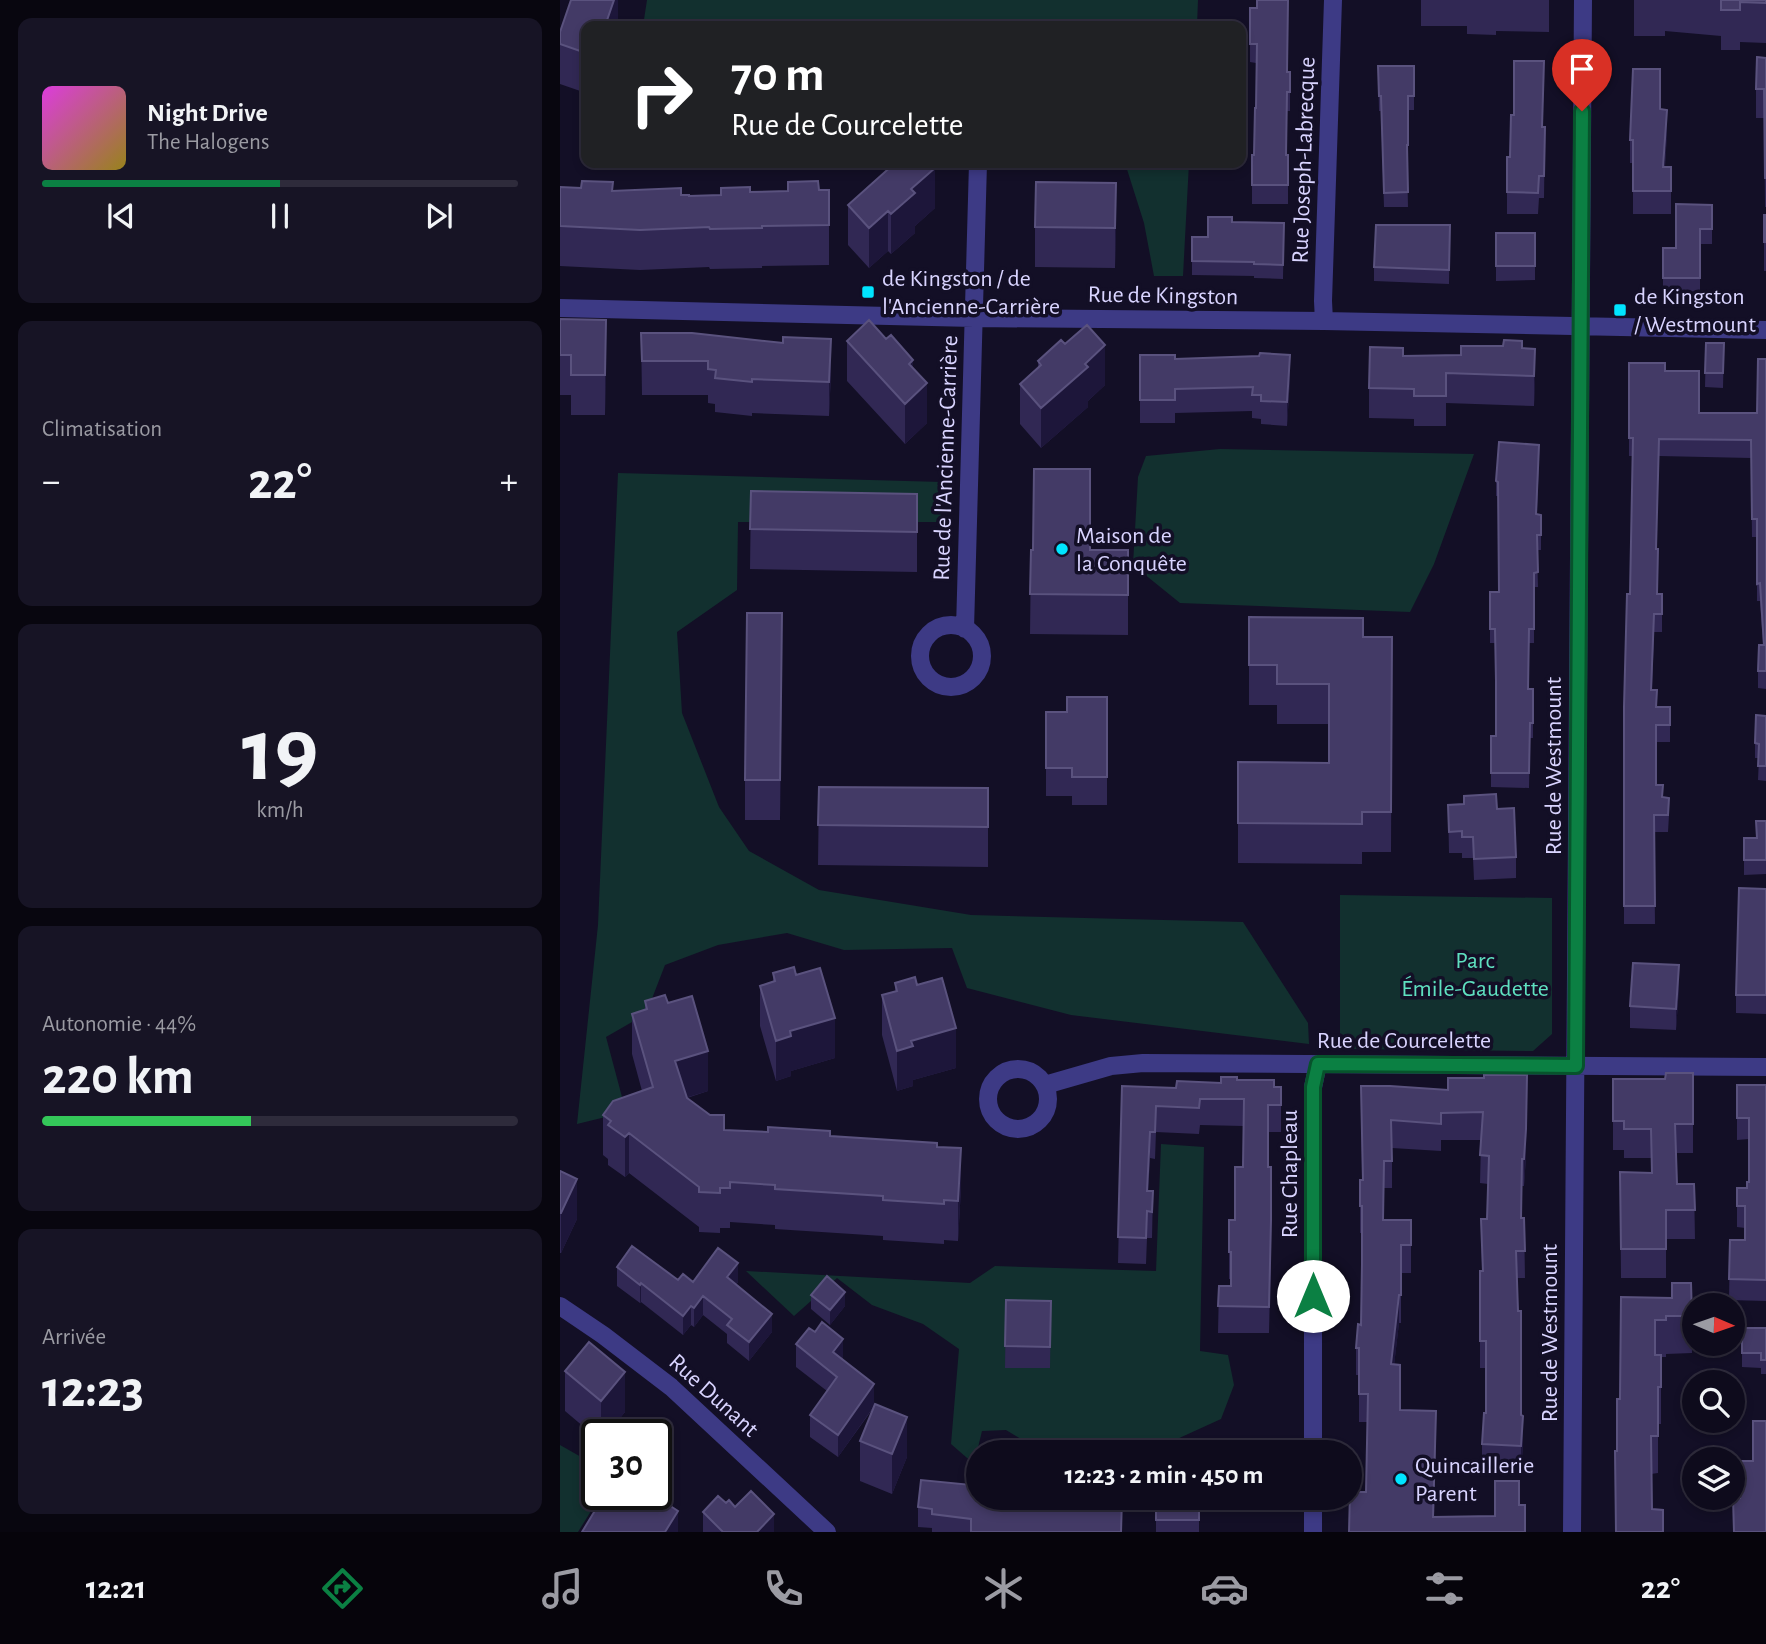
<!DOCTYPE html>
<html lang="fr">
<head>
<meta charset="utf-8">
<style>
	body { margin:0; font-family:"Alegreya Sans",sans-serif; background:#171425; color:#f1f3f6; height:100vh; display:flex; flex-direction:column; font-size:26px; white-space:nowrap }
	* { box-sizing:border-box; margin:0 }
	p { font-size:23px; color:#9b9ba3 }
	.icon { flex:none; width:38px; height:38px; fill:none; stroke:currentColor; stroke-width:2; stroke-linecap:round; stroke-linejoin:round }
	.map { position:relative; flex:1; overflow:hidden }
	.sheet { display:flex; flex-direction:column; gap:18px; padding:18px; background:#08060f; width:560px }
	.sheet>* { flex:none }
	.top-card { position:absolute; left:21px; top:21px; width:665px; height:147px; border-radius:14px; box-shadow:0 4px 10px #0003,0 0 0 2px #2e2b3b; background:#202124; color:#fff; overflow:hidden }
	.needle { width:46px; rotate:92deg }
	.tools { position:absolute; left:1122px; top:1293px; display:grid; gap:14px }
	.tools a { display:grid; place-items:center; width:63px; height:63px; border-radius:50%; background:#0e0b1c; box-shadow:0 4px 10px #0003,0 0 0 2px #2e2b3b; font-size:35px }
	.speed { position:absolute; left:21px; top:1419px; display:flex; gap:14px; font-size:35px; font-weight:700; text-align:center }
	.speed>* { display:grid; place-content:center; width:91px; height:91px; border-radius:50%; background:#0e0b1c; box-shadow:0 4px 10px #0003,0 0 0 2px #2e2b3b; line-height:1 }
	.speed .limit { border:4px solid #111; border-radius:10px; background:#fff; color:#111 }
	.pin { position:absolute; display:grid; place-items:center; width:60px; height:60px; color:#fff; margin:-72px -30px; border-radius:50% 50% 50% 0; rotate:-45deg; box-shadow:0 0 7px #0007 }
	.pin .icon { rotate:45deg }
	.me { position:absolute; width:77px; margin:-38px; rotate:0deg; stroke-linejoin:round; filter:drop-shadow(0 0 5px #0008) }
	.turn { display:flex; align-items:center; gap:24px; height:147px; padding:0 35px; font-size:32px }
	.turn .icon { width:91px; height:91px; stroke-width:2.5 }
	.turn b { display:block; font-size:49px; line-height:60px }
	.big { font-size:52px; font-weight:700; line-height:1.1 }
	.sheet .tile { flex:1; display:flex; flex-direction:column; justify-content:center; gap:10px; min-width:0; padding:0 24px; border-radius:14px; background:#171425 }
	.sheet .dial { align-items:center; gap:0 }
	.dial b { font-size:91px; line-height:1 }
	.song { display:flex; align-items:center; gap:21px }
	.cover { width:84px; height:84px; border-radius:10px; background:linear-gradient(135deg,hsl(300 70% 55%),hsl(50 70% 35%)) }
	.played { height:7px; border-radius:4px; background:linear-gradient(90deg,#0b8043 50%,#2e2b3b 50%) }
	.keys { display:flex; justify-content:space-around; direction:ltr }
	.heat { display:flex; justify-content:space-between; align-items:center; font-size:38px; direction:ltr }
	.charge { height:10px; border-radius:5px; background:linear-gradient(90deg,#34c759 44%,#2e2b3b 0) }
	.trip { position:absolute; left:406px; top:1440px; width:396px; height:70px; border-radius:35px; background:#0e0b1c; box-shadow:0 4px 10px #0003,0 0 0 2px #2e2b3b; font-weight:700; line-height:70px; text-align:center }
	.tabs { display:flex; height:112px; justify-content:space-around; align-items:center; background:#06040b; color:#9b9ba3 }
	.tabs .icon { width:49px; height:49px }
	.tabs .selected { color:#0b8043 }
	.tabs b { font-size:32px; color:#f1f3f6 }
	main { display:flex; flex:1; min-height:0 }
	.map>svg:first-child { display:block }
</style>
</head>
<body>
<main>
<section class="sheet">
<div class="tile">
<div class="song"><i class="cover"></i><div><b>Night Drive</b><p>The Halogens</p></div></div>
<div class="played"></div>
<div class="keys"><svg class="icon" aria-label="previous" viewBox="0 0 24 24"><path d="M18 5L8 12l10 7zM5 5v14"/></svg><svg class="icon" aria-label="pause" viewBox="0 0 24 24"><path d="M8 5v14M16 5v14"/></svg><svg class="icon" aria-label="next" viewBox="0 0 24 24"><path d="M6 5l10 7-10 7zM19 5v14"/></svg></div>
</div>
<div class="tile"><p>Climatisation</p>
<div class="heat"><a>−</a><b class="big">22°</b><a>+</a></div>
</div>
<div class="tile dial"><b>19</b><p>km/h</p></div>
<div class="tile"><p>Autonomie · 44%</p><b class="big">220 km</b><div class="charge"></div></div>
<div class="tile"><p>Arrivée</p><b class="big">12:23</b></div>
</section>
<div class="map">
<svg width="1206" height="1532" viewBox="0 0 1206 1532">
	<rect width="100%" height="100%" fill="#130f26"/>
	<path fill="#12302f" d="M87,0H638L637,26H83Z
		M565,163H629L623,276H594L584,223Z
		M660,449L914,454L874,564L850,612L620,603L573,565L578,477L586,456Z
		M58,473L382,482L381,522H178L177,590L117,632L122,713L159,807L189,851L259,890L411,915L683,922L748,1023L749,1044L511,1015L407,988L392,948L284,950L227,933L158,945L105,965L86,1014L46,1037L66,1112L17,1124L38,925Z
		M780,895L992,898V1034L973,1051L789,1049L780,1033Z
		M601,1144L644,1147L640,1351L668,1355L674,1385L661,1419L593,1450L564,1452H482L446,1430L422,1431L414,1464L391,1444L399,1349L363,1324L312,1305L277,1278L234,1316L186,1271L410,1283L435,1266L596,1271Z
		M0,1445L37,1466V1494L41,1495L18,1532H0Z"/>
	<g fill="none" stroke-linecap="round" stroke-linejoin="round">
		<path stroke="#3d3a85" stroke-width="18" d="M0,308L414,318L764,321L1206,330
			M764,321L763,301L773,0
			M360 656a31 31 0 1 1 62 0a31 31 0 1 1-62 0Z
			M405,629L418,163
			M428 1099a30 30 0 1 1 60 0a30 30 0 1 1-60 0Z
			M485,1085L551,1066L583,1063L1206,1067
			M0,1306L43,1335L111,1387L267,1532
			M753,1452V1087L758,1064
			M753,1532V1498
			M1012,1532L1023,0"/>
	</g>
	<path fill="#312854" d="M58,0V26H26V93L0,84V32Z
		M861,0H989V32L936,31V35L907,34V26H861Z
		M1074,0H1206V43L1180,42V50H1161V36L1105,31V36H1074Z
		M690,8L727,72H730V111H727L726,155H728V204H692V155H694L696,108V63L690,62Z
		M1206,58V207H1205L1204,118H1196V89Z
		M818,66H854V110H848V160H847L848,207H824L821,111H819Z
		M984,83L982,127H985L984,198H979L978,214H947V157H950L954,115Z
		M1100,109L1107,133L1105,167H1111V214H1073V163H1070V140Z
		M259,190L269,225V265L202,266V268L150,269L149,267L80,270L0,266V226L53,191L129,196L161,195L190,192Z
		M288,205L375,208L355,226V233L331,254L328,251L309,268L288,245Z
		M1152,205V244H1140V292H1103V248H1116Z
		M1204,215H1206V271H1204Z
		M672,222L724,223L723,279L694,278V276L632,275V237H648Z
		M556,223L555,268L475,267V227Z
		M890,225L889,284L814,281V267Z
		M936,233H975V280L936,281Z
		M0,319L46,360L45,415H11V395H0Z
		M81,333L271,373L269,416L192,413V416L155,412V404L148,403V395H82Z
		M287,341L353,368L367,423L345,444L287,381Z
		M1146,343H1164L1163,388L1145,387Z
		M962,348L975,379L974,406L886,403V426H854V419L809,418V388L843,356L901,355Z
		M580,355L615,359L730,378L727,426L701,424V419L692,418V411L615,413V423H580Z
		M1206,359V689L1198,688V671L1203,645L1200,601H1197V537H1192L1191,458L1099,456L1096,549L1097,594H1102V632H1094L1092,690L1097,707H1110V742H1096V785L1103,797L1109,815L1108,832H1094L1095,924H1064V707L1070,594L1073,456H1069V363L1105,371L1139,413H1197Z
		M478,361L545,385L528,401V407L481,448L460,424V384L478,368Z
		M979,459L977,514L981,515V550H977L978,587H974V643H969V689H973V738H970L969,788L931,787V736H936V693L935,643H930V592H939L938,496H936V481Z
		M191,491L357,494V572L190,569Z
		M471,550H568V635L470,634Z
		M689,617L803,637H832L831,852H802V864L678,863V762L769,763V724H717V705H689Z
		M222,653L220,820H185V780Z
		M547,697V805H512V796H486V712H507Z
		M1206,716V781L1198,780L1199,758H1195V743Z
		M259,787L428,788V867L258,865Z
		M888,805L937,809L956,857V878L914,880L913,858H902V853H889Z
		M1206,821V874L1184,875V838H1196Z
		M1206,889V1014L1176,1013V995Z
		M213,973L236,975L275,1058L231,1071V1076L216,1081L200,1026V986L213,982Z
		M335,983L357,985L396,1068L353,1080V1086L337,1091L322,1035V995L335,991Z
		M1119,987L1116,1030L1070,1028V1006Z
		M85,1001L108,1003L148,1091L127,1098L164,1130L270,1136L377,1147L401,1188L398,1241L384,1240V1244L323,1240V1236L215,1229V1225L170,1222V1228H160V1233L139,1232V1227L69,1173L65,1177L48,1165V1159L43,1155V1115L82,1091L72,1054V1014L85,1010Z
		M1133,1073V1153H1116L1117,1184H1134L1135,1239H1106V1278H1061L1060,1172L1091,1173V1158H1064V1150H1053V1079H1105Z
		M888,1078L966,1156L964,1186H962L961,1218H964L965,1278H957L961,1415L963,1443L961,1474L922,1471V1444L926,1413V1368H920V1271H922L921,1219H927L928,1184L920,1183L921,1140H881V1151L832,1148V1188H824L823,1220H851V1273H841V1323H839L834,1365L840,1410L876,1439L874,1517L935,1516L959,1505L965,1532H789L806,1492L808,1422H799V1375H796V1348L801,1325L802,1233H800V1180H802L801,1086L888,1090Z
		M677,1080L714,1087H721V1132H708V1167L711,1247L709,1333H658L659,1286H671V1279H669V1220H675L683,1167V1126L640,1125L639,1134L596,1132L595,1159L590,1158L588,1191H593L592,1238H587L586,1264L558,1263L562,1086L616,1088Z
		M1177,1085H1206V1301L1169,1300L1170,1240H1185V1228L1177,1227V1188H1187L1189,1182V1139L1177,1140Z
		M0,1171L17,1219L1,1253H0Z
		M57,1267L118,1280L133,1282H178L176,1285L212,1332L189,1361L167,1343V1334L143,1315L134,1327L131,1325L123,1335L81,1302L80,1303L57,1286Z
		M1131,1283L1132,1353L1106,1354V1357H1101V1424H1098V1473L1091,1474L1092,1509L1103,1532L1057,1451L1060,1399L1061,1297L1112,1298Z
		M251,1295L285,1306L270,1325L251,1309Z
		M446,1300L491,1301L490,1368H445Z
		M1182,1328H1206V1374H1201V1368L1182,1367Z
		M236,1344L283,1360L314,1406L347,1457L332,1494L300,1481V1441L314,1407L278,1457L250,1437V1415L267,1391L236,1367Z
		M5,1371L65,1412L46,1435H37V1438L5,1411Z
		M411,1485L431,1504L561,1532H372V1528L358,1527V1507Z
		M596,1498H639V1532H596Z
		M166,1503L175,1507L214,1532H143V1512Z"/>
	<path fill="#1d163a" d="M54,0H58V26H45Z
		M1107,110V133L1103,190V167Z
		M375,168V208L355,226V233L331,254V214L351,189Z
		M556,183V223L555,268V228Z
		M328,211V251L309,268V228Z
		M46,320V360L45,415V375Z
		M271,339V373L269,416V382Z
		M545,345V385L528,401V407L481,448V408L525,364Z
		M975,349V379L974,406V376Z
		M730,355V378L727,426V402Z
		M353,360V396L367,383V423L345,444V404L349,364Z
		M222,613V653L220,820V780Z
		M1119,965V987L1116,1030V1009Z
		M275,1018V1058L231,1071V1076L216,1081V1041L230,1031Z
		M396,1028V1068L353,1080V1086L337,1091V1051L351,1041Z
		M148,1051V1091L115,1101V1061Z
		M967,1075L966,1156L964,1186V1159Z
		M590,1132V1158L587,1218V1191Z
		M69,1133V1173L65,1177V1137Z
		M401,1148V1188L398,1241V1201Z
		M17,1179V1219L1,1253V1213Z
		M178,1263V1282L167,1296V1277Z
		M81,1283V1302L80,1303V1285Z
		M285,1292V1306L270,1325V1310Z
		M839,1295V1323L831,1392V1364Z
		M143,1296V1315L134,1327V1308Z
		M131,1306V1325L123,1335V1316Z
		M212,1314V1332L189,1361V1342Z
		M283,1339V1361L273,1374V1352Z
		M65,1372V1412L46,1435H41V1401Z
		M314,1384V1406L278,1457V1435Z
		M963,1416V1443L961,1474V1446Z
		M347,1417V1457L332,1494V1454Z
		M118,1511V1532H105Z
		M214,1514V1532H197Z"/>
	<path fill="#433a66" stroke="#5a527e" stroke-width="2" d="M11,0H54L45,26H26V53L0,44V32Z
		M697,0H728L727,72H730V92H727L726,155H728V185H692V155H694L695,108H696L697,44H690V8H697Z
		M1161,0H1206V3L1180,2V10H1161Z
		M1197,57L1206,58V178H1205L1204,89H1196Z
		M954,61H984L982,127H985L984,176H979L978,193L947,192V157H950L951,115H954Z
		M818,66H854V96H848V145H847L848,192L824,193L821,96H819Z
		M1073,69H1100V109L1107,110L1103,167H1111V191H1073V140H1070Z
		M335,163H370L375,168L351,189L355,193L331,214L328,211L309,228L288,205Z
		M22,181L53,182L52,191L121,188V195H129V196L161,195V188L190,187V192L228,191V182L258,181L259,190H269V225L202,226V228L150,229L149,227L80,230L0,226V187L21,188Z
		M476,182L556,183L555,228L475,227Z
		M1116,204L1152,205V229H1140V278H1103V248H1116Z
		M1204,215H1206V242H1204Z
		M648,217H672V222L724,223L723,265L694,264V262L632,261V237H648Z
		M816,225H890L889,270L814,267Z
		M936,233H975V266H936Z
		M0,319L46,320L45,375H11V355H0Z
		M309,320L326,339L331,335L353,360L349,364L367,383L345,404L287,341Z
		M527,325L545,345L525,364L528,367L481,408L460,384L481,365L478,361L501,340L505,344Z
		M81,333H132L223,343V337L271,339L269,382L192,379V382L155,378L156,370L148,369V361H82Z
		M944,340L962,341V348L975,349L974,376L886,373V396H854V389L809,388L810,347L843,348V356L901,355V346H943Z
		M1146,343H1164L1163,373H1145Z
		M700,353L730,355L727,402L701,401V395H692L693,387L615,389V400H580V355H615V359L699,356Z
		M1198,359H1206V671H1198L1199,645H1204L1200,583L1197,584V519H1192L1191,440L1099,439L1096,549H1098L1097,594H1102V614H1094L1091,690H1097L1096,707H1110V725H1096V785H1103L1102,797L1109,798L1108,815H1094L1095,906H1064V707L1067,594H1070L1073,438H1069V363H1105V371H1139V413H1197Z
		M939,442L979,445L976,514L981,515V535H977L978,572L974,573V629H969L968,689H973V723H970L969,773H931V736H936V681L935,629H930V592H939L938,482L936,481Z
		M474,469H530V550H568V595L470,594L471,550H473Z
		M191,491L357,494V532L190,529Z
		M187,613H222L220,780H185Z
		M689,617L803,618V637H832L831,812H802V824L678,823V762L769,763V684H717V665H689Z
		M507,697H547V777H512V768H486V712H507Z
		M1196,715L1206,716V766H1198L1199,744L1195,743Z
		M259,787L428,788V827L258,825Z
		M936,794L937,809L954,808L956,857L914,859L913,837H902V831L889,832L888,805L904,804V796Z
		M1196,821H1206V860H1184V838H1197Z
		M1179,888L1206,889V995H1176Z
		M1073,963L1119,965L1116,1009L1070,1006Z
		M234,967L236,975L260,968L275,1018L230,1031L231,1036L216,1041L200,986L215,981L213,973Z
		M355,977L357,985L382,978L396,1028L351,1041L353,1046L337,1051L322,995L337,991L335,983Z
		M105,995L108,1003L132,996L148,1051L115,1061L127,1098L150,1115H164V1130L208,1132V1127L270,1131V1136L377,1143V1147L401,1148L398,1201L384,1200V1204L323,1200V1196L215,1189V1185L170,1182V1188H160V1193L139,1192V1187L69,1133L65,1137L48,1125L51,1121L43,1115L53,1101L93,1087L72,1014L87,1009L85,1001Z
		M1106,1073H1133V1124H1115L1117,1184H1134L1135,1210H1106V1249H1061L1060,1172L1092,1173L1091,1129H1064V1121H1053V1079H1105Z
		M924,1075H967L966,1129L964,1159H962L961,1218H964L965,1251H956L958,1311H961V1415L963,1416L961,1446L922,1444L924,1413H926V1341H920V1271H923L921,1219H927L929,1156L920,1155L923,1112L881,1113V1124L831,1120L832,1161H824L823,1220H851V1245H841V1295H839L831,1364L840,1365V1410L876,1411L873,1517L935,1516V1481H959V1505H965V1532H789L790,1492H806L808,1394H799V1348H796L798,1324L801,1325L802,1264V1206H800V1180H803L801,1086H830L888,1090V1078H924Z
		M661,1077H677V1080H714V1087H721V1105H708V1167H711V1220L709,1307L658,1306L659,1286H671V1252H669V1220H675V1167H683L684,1099H640L639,1108L596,1106L595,1132H590L587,1191H593L592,1212L587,1211L586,1238L558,1237L562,1086L616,1088L617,1081L661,1083Z
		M1177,1085H1206V1280L1169,1279L1170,1240H1185V1206H1177V1188H1187V1182H1189V1118H1177Z
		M0,1171L17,1179L1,1213H0Z
		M72,1246L118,1280L123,1274L133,1282L158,1248L178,1263L167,1277L212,1314L189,1342L167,1325L172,1319L143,1296L134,1308L131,1306L123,1316L81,1283L80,1285L57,1267Z
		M267,1276L285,1292L270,1310L251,1295Z
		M1112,1283H1131L1132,1316H1106V1320H1095V1355H1101V1387H1098V1436H1091L1092,1509L1103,1510V1532H1056L1055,1451H1057V1399H1060L1061,1297L1112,1298Z
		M446,1300L491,1301L490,1347L445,1346Z
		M262,1322L283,1339L273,1352L314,1384L278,1435L250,1415L277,1377L236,1344L249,1328L255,1332Z
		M1182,1328H1206V1360H1201V1353H1182Z
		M29,1342L65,1372L41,1401L5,1371Z
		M315,1404L347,1417L332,1454L300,1441Z
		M1193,1421H1206V1532H1174L1173,1498H1180V1461H1193Z
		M597,1443H626V1452H597Z
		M411,1474L418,1475V1498H430V1504H517V1498H562L561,1532H411V1519L372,1514V1509L358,1507L361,1480L411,1485Z
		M191,1491L214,1514L197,1532H163L143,1512L158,1496L166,1503L169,1500L175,1507Z
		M45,1494H92L118,1511L105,1532H22Z
		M596,1498H639V1520H596Z"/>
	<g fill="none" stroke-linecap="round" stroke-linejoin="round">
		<defs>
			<path id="route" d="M753,1296V1087L758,1064L1016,1066L1022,111"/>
		</defs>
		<use href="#route" stroke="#07532c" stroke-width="18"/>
		<use href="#route" stroke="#0b8043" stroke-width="12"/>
	</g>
	<g fill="#00e5ff" stroke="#130f26" stroke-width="2.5">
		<rect x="301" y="285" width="14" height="14" rx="3.5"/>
		<rect x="1053" y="303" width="14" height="14" rx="3.5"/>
		<circle cx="502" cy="549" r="7"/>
		<circle cx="841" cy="1479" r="7"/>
	</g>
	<g text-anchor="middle" stroke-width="7" stroke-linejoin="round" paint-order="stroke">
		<g font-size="24" fill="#d9d4ff" stroke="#130f26">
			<text transform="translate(743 160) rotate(-88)" y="8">Rue Joseph-Labrecque</text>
			<text transform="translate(603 295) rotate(1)" y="8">Rue de Kingston</text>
			<text transform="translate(385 458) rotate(-88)" y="8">Rue de l'Ancienne-Carrière</text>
			<text transform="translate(993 766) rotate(-90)" y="8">Rue de Westmount</text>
			<text x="844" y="1048">Rue de Courcelette</text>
			<text transform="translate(729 1174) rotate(-90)" y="8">Rue Chapleau</text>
			<text transform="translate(989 1333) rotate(-90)" y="8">Rue de Westmount</text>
			<text transform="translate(154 1395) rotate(42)" y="8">Rue Dunant</text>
		</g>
		<g font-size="24" fill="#d9d4ff" stroke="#130f26" text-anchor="start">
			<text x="322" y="286">de Kingston / de<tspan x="322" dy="28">l'Ancienne-Carrière</tspan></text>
			<text x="1074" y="304">de Kingston<tspan x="1074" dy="28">/ Westmount</tspan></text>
			<text x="516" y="543">Maison de<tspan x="516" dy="28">la Conquête</tspan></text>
			<text x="855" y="1473">Quincaillerie<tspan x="855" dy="28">Parent</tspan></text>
		</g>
		<g font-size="24" fill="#5fe0c0" stroke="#130f26">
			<text x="915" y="968">Parc<tspan x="915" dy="28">Émile-Gaudette</tspan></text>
		</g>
	</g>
</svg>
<div class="tools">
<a><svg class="needle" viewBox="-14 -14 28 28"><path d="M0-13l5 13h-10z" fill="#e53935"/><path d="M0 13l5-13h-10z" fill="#9b9ba3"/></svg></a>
<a><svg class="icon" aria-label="search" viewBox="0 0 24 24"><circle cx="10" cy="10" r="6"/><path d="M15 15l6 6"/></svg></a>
<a><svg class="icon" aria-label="layers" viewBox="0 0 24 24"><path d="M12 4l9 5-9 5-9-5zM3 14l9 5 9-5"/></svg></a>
</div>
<div class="speed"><div class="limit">30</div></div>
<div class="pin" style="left:1022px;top:111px;background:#d93025"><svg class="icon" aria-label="arrive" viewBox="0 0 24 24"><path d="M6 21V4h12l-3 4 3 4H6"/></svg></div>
<svg class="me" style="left:753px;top:1296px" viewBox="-20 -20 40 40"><circle r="19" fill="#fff"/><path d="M0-13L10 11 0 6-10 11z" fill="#0b8043"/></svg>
<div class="trip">12:23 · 2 min · 450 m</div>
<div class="top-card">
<div class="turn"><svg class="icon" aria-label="right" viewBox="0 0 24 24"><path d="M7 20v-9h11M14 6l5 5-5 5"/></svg><div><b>70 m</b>Rue de Courcelette</div></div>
</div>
</div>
</main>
<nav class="tabs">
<b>12:21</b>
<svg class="icon selected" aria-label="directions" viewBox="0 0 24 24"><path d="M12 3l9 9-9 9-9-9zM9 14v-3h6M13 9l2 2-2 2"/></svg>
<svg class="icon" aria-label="music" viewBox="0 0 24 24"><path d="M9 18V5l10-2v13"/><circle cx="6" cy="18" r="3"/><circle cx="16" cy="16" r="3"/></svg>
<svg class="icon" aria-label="phone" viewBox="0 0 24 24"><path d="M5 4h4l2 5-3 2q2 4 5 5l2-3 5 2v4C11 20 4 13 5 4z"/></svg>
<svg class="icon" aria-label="climate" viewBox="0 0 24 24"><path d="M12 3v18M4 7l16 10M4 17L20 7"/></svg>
<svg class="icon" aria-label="car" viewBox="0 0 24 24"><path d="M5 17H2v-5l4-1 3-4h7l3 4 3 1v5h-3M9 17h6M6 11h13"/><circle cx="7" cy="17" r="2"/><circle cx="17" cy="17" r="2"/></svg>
<svg class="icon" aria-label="filters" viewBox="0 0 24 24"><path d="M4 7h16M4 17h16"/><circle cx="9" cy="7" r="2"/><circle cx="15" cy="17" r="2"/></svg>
<b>22°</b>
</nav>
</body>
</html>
